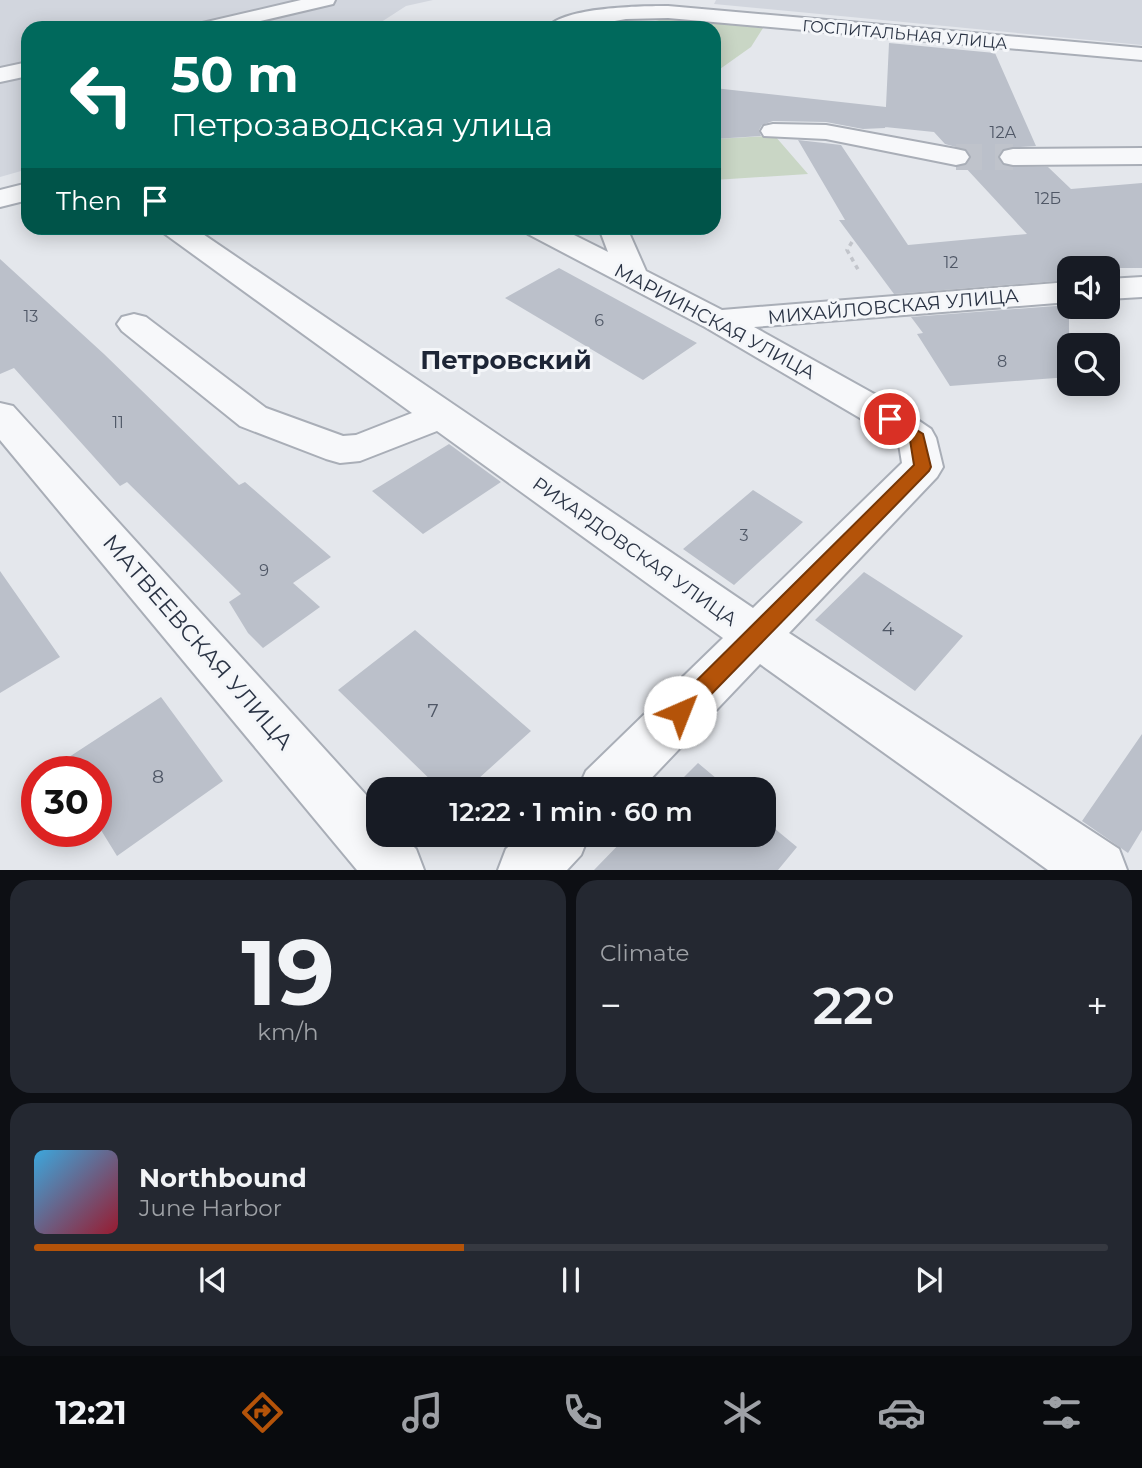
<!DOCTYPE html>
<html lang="en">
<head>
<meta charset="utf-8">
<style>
	body { margin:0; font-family:Montserrat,sans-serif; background:#242831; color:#f1f3f6; height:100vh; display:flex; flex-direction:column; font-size:26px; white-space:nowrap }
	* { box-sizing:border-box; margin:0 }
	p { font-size:23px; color:#9ea1a6 }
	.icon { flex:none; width:38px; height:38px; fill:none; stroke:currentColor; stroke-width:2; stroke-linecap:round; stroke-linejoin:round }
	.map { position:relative; height:870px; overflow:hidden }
	.sheet { display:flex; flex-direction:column; gap:10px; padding:10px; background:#0d0f14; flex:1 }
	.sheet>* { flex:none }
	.guide { position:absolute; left:21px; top:21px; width:700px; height:214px; border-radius:21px; box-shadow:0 4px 18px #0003; background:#00695c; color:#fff; overflow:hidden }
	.tools { position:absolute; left:1057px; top:256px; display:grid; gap:14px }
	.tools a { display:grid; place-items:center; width:63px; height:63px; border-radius:14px; background:#171b24; box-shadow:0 4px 18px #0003; font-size:35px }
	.speed { position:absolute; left:21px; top:756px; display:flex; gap:14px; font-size:35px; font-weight:700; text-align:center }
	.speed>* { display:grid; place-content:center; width:91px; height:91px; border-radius:50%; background:#171b24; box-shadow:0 4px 18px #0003; line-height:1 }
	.speed .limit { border:10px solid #d22; background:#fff; color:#111 }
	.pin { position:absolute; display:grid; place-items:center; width:60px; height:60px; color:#fff; margin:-30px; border:4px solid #fff; border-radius:50%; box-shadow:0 2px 7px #0007 }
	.me { position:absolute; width:77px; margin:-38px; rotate:44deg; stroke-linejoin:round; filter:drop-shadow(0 0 5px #0008) }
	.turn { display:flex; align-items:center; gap:24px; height:147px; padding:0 35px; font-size:32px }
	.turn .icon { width:91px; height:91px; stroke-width:2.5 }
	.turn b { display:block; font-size:49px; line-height:60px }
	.then { display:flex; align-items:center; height:66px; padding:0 35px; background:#0003; gap:14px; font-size:26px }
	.big { font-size:52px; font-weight:600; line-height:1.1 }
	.sheet .tile { flex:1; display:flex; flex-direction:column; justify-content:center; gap:10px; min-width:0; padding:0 24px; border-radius:21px; background:#242831 }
	.sheet .dial { align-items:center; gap:0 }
	.dial b { font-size:91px; line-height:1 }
	.song { display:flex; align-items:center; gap:21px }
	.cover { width:84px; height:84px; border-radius:10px; background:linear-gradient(135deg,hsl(200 70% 55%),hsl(350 70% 35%)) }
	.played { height:7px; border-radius:4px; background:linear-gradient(90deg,#b45309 40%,#363941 40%) }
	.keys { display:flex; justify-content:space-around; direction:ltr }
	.heat { display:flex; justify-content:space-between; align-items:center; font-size:38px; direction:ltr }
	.sheet .tiles { flex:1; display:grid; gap:10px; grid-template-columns:1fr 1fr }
	.tile:last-child { grid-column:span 2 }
	.trip { position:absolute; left:366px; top:777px; width:410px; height:70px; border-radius:21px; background:#171b24; box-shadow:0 4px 18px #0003; font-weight:600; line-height:70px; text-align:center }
	.menu { display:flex; height:112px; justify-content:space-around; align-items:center; background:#090b0e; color:#9ea1a6 }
	.menu .icon { width:49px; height:49px }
	.menu .on { color:#b45309 }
	.menu b { font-size:32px; color:#f1f3f6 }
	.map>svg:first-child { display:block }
</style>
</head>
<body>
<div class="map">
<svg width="1142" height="870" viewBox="0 0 1142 870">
	<rect width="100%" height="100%" fill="#e4e7ec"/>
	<path fill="#d2d6de" d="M0,0H433L406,6L372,28H28V169L0,177Z
		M716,0H1142V45L714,4Z"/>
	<path fill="#c9d6c5" d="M666,18L763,28L751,47L720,69L714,68V28H632Z
		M767,136H775L808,174L714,180V139Z"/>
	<path fill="#bbc0ca" d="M889,43L995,53L1036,146L1003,148L998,156L1003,166L1048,167L1071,189L1142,183V268H1069V280L894,294L839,220H845L798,140L841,145L908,245L1027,234L964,166L971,158L967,150L945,144L934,132L885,127Z
		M714,88L886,107L885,128L863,129L826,122L773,121L762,125L759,130L761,136L714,139Z
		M0,259L104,354L239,485L245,482L331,557L293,583L320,607L263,648L248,633L229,602L241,594L127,482L120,486L14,368L0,374Z
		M559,268L697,343L643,380L505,298Z
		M1069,305V377L950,386L917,334L923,333L911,317Z
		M449,444L501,482L423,534L372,491Z
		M753,490L803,522L734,585L683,549Z
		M0,571L60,657L0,693Z
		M864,572L963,636L915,691L815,620Z
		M415,630L531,731L467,789H440L338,690Z
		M161,697L223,781L117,856L96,822V772H46Z
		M1142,734V830L1128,853L1082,821Z
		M698,763L729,789H672Z
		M763,819L797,847L778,870H594L628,835H763Z"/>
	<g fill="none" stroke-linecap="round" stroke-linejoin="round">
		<path stroke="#bfc3cb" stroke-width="26" stroke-dasharray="26 13" stroke-linecap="butt" d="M956,157H1013"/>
		<defs>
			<path id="minor" d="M301,0H335L333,4L231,28H195L198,24Z
				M668,6L1142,48V60L668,18L626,19L575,28H547C563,7 642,6 668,6Z
				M28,62V76L0,82V68Z
				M773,124L826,125L956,149L965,151L969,157L965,163L956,165L826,139L764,136L761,131L764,126Z
				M1142,148V164L1013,165L1004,163L1000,157L1004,151L1013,149Z
				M28,183V200L0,207V190Z
				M160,228H194L753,608L902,463L899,444L877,428L705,327L528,234L524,228H560L608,252L599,228H627L646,271L722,310L1069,282V302L754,327L903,410L931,429L936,438L943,467L937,477L789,633L1119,849L1127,870H1048L760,664L641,789H578L586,771L723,638L437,431L360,461L340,463L326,459L240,426L122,331L117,324L122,317L134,314L146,317L266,408L343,436L356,435L412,413L165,234Z
				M1142,277V297L1108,299V279Z
				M0,403L13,406L378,808V835H402L416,849L424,870H357L0,440Z
				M521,835H589L581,855L567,870H498L506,849Z"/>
		</defs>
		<use href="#minor" stroke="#a9aeb7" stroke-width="4"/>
		<path stroke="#c2c5cb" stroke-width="3.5" stroke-dasharray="4.5 4.5" stroke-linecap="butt" d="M852,242L847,250L860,273"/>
		<use href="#minor" fill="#f7f8fa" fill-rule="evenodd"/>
	</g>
	<path fill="#b45309" stroke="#753606" stroke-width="2" d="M890,414L923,434L931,467L929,471L687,719L680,721L672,719L669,712L672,705L914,465L910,440L883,419Z"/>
	<g text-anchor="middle" stroke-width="6" stroke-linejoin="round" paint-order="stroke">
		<g font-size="16" fill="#2b3445" stroke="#f4f6f9">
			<text transform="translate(905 34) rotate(5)" y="6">ГОСПИТАЛЬНАЯ УЛИЦА</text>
		</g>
		<g font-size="16" fill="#4f5766">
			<text x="1003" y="138">12А</text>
			<text x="1048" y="204">12Б</text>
			<text x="951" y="268">12</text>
			<text x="31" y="322">13</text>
			<text x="599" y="326">6</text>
			<text x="1002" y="367">8</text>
			<text x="118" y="428">11</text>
			<text x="744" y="541">3</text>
			<text x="264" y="576">9</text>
		</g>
		<g font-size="19" fill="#2b3445" stroke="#f4f6f9">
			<text transform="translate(893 306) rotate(-5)" y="7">МИХАЙЛОВСКАЯ УЛИЦА</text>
			<text transform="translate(715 321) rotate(28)" y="7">МАРИИНСКАЯ УЛИЦА</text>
			<text transform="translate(635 551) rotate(35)" y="7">РИХАРДОВСКАЯ УЛИЦА</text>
		</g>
		<g font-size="19" fill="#4f5766">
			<text x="888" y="635">4</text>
			<text x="433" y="717">7</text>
			<text x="158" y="783">8</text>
		</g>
		<g font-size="23" fill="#2b3445" stroke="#f4f6f9">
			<text transform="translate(198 642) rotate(49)" y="8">МАТВЕЕВСКАЯ УЛИЦА</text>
		</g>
		<g font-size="26" font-weight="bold" fill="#1d2536" stroke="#f4f6f9">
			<text x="506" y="369">Петровский</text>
		</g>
	</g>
</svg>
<div class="tools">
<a><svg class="icon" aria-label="sound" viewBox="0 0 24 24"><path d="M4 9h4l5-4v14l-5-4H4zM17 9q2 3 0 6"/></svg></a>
<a><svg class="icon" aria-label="search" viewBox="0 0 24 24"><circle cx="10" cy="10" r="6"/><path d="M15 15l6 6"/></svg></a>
</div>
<div class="speed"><div class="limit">30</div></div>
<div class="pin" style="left:890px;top:419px;background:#d93025"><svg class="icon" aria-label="arrive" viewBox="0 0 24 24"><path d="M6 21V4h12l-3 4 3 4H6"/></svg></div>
<svg class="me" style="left:680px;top:712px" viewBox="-20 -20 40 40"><circle r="19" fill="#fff"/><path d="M0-13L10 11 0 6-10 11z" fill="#b45309"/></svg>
<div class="trip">12:22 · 1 min · 60 m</div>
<div class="guide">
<div class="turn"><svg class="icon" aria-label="left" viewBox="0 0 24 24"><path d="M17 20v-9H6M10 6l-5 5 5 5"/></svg><div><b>50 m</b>Петрозаводская улица</div></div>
<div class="then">Then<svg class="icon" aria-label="arrive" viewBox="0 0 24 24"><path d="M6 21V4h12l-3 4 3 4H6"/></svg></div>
</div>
</div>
<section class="sheet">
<div class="tiles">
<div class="tile dial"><b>19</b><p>km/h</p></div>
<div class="tile"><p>Climate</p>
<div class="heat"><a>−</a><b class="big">22°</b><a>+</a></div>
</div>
<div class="tile">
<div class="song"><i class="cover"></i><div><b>Northbound</b><p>June Harbor</p></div></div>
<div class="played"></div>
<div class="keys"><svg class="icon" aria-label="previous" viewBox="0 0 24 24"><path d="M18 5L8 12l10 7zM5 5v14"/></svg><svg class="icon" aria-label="pause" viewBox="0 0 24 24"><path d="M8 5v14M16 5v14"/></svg><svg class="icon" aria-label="next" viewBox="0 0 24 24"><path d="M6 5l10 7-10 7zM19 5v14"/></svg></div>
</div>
</div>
</section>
<nav class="menu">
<b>12:21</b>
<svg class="icon on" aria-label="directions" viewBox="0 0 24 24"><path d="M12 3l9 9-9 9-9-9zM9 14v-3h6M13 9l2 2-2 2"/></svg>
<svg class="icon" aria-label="music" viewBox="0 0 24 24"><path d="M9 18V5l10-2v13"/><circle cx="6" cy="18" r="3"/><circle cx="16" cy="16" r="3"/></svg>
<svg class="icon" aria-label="phone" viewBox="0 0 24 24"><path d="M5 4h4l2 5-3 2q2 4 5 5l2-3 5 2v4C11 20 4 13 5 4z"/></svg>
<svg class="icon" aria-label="climate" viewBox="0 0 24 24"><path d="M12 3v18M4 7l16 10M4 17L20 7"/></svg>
<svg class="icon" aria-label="car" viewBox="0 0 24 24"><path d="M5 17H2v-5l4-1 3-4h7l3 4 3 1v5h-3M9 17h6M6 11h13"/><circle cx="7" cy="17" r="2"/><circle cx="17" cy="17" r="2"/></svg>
<svg class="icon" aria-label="filters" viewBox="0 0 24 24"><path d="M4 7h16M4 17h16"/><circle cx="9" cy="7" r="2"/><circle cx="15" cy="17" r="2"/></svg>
</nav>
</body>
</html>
